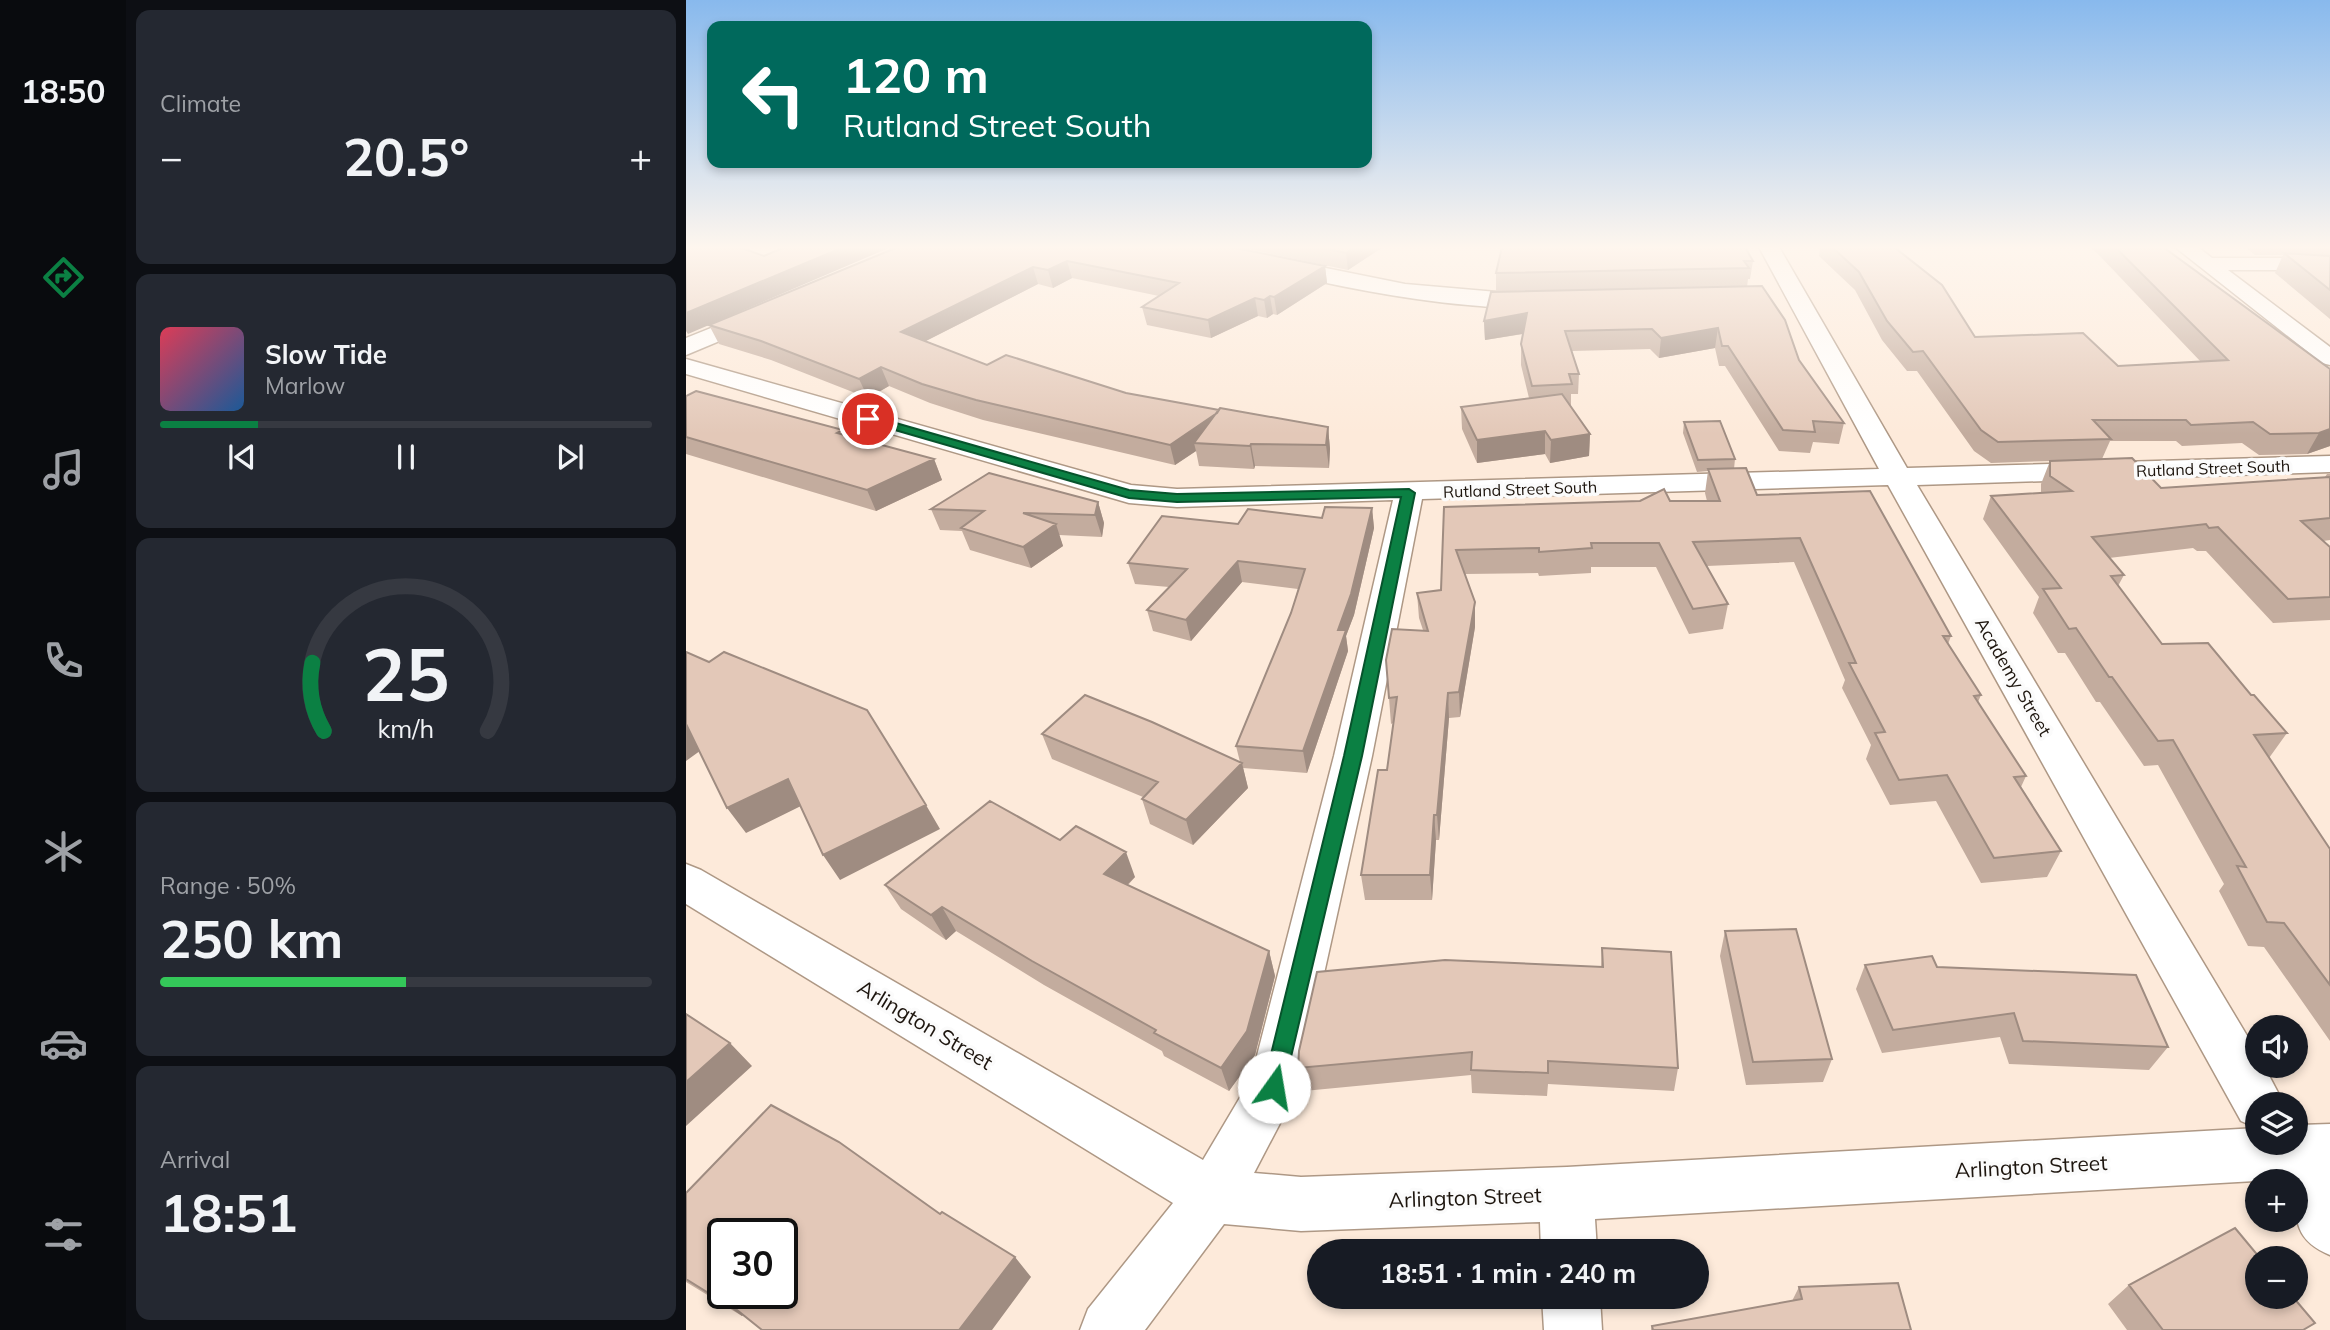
<!DOCTYPE html>
<html lang="en">
<head>
<meta charset="utf-8">
<style>
	body { margin:0; font-family:Mulish,sans-serif; background:#242831; color:#f1f3f6; height:100vh; display:flex; flex-direction:column; font-size:26px; white-space:nowrap }
	* { box-sizing:border-box; margin:0 }
	p { font-size:23px; color:#9ea1a6 }
	.icon { flex:none; width:38px; height:38px; fill:none; stroke:currentColor; stroke-width:2; stroke-linecap:round; stroke-linejoin:round }
	.map { position:relative; flex:1; overflow:hidden }
	.panel { display:flex; flex-direction:column; gap:10px; padding:10px; background:#0d0f14; width:560px }
	.panel>* { flex:none }
	.hud { position:absolute; left:21px; top:21px; width:665px; height:147px; border-radius:14px; box-shadow:0 4px 10px #0003; background:#00695c; color:#fff; overflow:hidden }
	.buttons { position:absolute; left:1559px; top:1015px; display:grid; gap:14px }
	.buttons a { display:grid; place-items:center; width:63px; height:63px; border-radius:50%; background:#171b24; box-shadow:0 4px 10px #0003; font-size:35px }
	.speed { position:absolute; left:21px; top:1218px; display:flex; gap:14px; font-size:35px; font-weight:700; text-align:center }
	.speed>* { display:grid; place-content:center; width:91px; height:91px; border-radius:50%; background:#171b24; box-shadow:0 4px 10px #0003; line-height:1 }
	.speed .limit { border:4px solid #111; border-radius:10px; background:#fff; color:#111 }
	.pin { position:absolute; display:grid; place-items:center; width:60px; height:60px; color:#fff; margin:-30px; border:4px solid #fff; border-radius:50%; box-shadow:0 2px 7px #0007 }
	.me { position:absolute; width:77px; margin:-38px; rotate:13deg; stroke-linejoin:round; filter:drop-shadow(0 0 5px #0008) }
	.turn { display:flex; align-items:center; gap:24px; height:147px; padding:0 21px; font-size:32px }
	.turn .icon { width:91px; height:91px; stroke-width:2.5 }
	.turn b { display:block; font-size:49px; line-height:60px }
	.big { font-size:52px; font-weight:700; line-height:1.1 }
	.panel .widget { flex:1; display:flex; flex-direction:column; justify-content:center; gap:10px; min-width:0; padding:0 24px; border-radius:14px; background:#242831 }
	.panel .dial { align-items:center; gap:0 }
	.dial svg { height:182px; overflow:visible; fill:none; stroke:#363941; stroke-width:7; stroke-linecap:round; text-anchor:middle }
	.dial text { fill:#f1f3f6; stroke:none }
	.song { display:flex; align-items:center; gap:21px }
	.cover { width:84px; height:84px; border-radius:10px; background:linear-gradient(135deg,hsl(350 70% 55%),hsl(210 70% 35%)) }
	.played { height:7px; border-radius:4px; background:linear-gradient(90deg,#0b8043 20%,#363941 20%) }
	.keys { display:flex; justify-content:space-around; direction:ltr }
	.heat { display:flex; justify-content:space-between; align-items:center; font-size:38px; direction:ltr }
	.charge { height:10px; border-radius:5px; background:linear-gradient(90deg,#34c759 50%,#363941 0) }
	.trip { position:absolute; left:621px; top:1239px; width:402px; height:70px; border-radius:35px; background:#171b24; box-shadow:0 4px 10px #0003; font-weight:700; line-height:70px; text-align:center }
	main { display:flex; flex:1; min-height:0 }
	.tab-bar { display:flex; flex-direction:column; width:126px; justify-content:space-around; align-items:center; background:#090b0e; color:#9ea1a6 }
	.tab-bar .icon { width:49px; height:49px }
	.tab-bar .active { color:#0b8043 }
	.tab-bar b { font-size:32px; color:#f1f3f6 }
	.map>svg:first-child { display:block }
</style>
</head>
<body>
<main>
<nav class="tab-bar">
<b>18:50</b>
<svg class="icon active" aria-label="directions" viewBox="0 0 24 24"><path d="M12 3l9 9-9 9-9-9zM9 14v-3h6M13 9l2 2-2 2"/></svg>
<svg class="icon" aria-label="music" viewBox="0 0 24 24"><path d="M9 18V5l10-2v13"/><circle cx="6" cy="18" r="3"/><circle cx="16" cy="16" r="3"/></svg>
<svg class="icon" aria-label="phone" viewBox="0 0 24 24"><path d="M5 4h4l2 5-3 2q2 4 5 5l2-3 5 2v4C11 20 4 13 5 4z"/></svg>
<svg class="icon" aria-label="climate" viewBox="0 0 24 24"><path d="M12 3v18M4 7l16 10M4 17L20 7"/></svg>
<svg class="icon" aria-label="car" viewBox="0 0 24 24"><path d="M5 17H2v-5l4-1 3-4h7l3 4 3 1v5h-3M9 17h6M6 11h13"/><circle cx="7" cy="17" r="2"/><circle cx="17" cy="17" r="2"/></svg>
<svg class="icon" aria-label="filters" viewBox="0 0 24 24"><path d="M4 7h16M4 17h16"/><circle cx="9" cy="7" r="2"/><circle cx="15" cy="17" r="2"/></svg>
</nav>
<section class="panel">
<div class="widget"><p>Climate</p>
<div class="heat"><a>−</a><b class="big">20.5°</b><a>+</a></div>
</div>
<div class="widget">
<div class="song"><i class="cover"></i><div><b>Slow Tide</b><p>Marlow</p></div></div>
<div class="played"></div>
<div class="keys"><svg class="icon" aria-label="previous" viewBox="0 0 24 24"><path d="M18 5L8 12l10 7zM5 5v14"/></svg><svg class="icon" aria-label="pause" viewBox="0 0 24 24"><path d="M8 5v14M16 5v14"/></svg><svg class="icon" aria-label="next" viewBox="0 0 24 24"><path d="M6 5l10 7-10 7zM19 5v14"/></svg></div>
</div>
<div class="widget dial"><svg viewBox="0 0 100 80">
<path d="M14 69A42 42 0 1 1 86 69"/>
<path d="M14 69A42 42 0 0 1 9 39" stroke="#0b8043"/>
<text x="50" y="56" font-size="32" font-weight="700">25</text>
<text x="50" y="72" font-size="11">km/h</text>
</svg></div>
<div class="widget"><p>Range · 50%</p><b class="big">250 km</b><div class="charge"></div></div>
<div class="widget"><p>Arrival</p><b class="big">18:51</b></div>
</section>
<div class="map">
<svg width="1644" height="1330" viewBox="0 0 1644 1330">
	<rect width="100%" height="100%" fill="#fdeada"/>
	<g fill="none" stroke-linecap="round" stroke-linejoin="round">
		<defs>
			<path id="street" d="M495,247H535L719,284L857,296L860,301L857,306C834,311 806,307 782,305C689,297 597,273 505,253Z
				M1073,247H1093L1221,468L1644,456V472L1231,485L1572,1054V1066H1578L1598,1104H1572V1143H1610V1123L1614,1125L1644,1124V1255C1606,1239 1610,1218 1610,1181L1587,1180L909,1219L911,1251H855L854,1222L615,1231L538,1224L459,1330H394L402,1309L487,1203L0,904V864L15,870L517,1160L565,1079L648,756L707,500L491,507L443,503L0,374V359L445,485L491,489L1193,469ZM1202,485L1555,1121L1571,1128L881,1167L615,1177L568,1173L613,1087L686,756L736,499Z
				M1489,247H1512L1526,258H1613L1644,261V273L1613,270H1542L1644,347V365L1636,363Z
				M856,1297H914L916,1330H858Z"/>
			<path id="secondary" d="M75,308L84,310L87,315L84,320L0,355V338Z"/>
		</defs>
		<use href="#street" stroke="#ae9885" stroke-width="3"/>
		<use href="#secondary" stroke="#ae9885" stroke-width="3"/>
		<use href="#street" fill="#fff" fill-rule="evenodd"/>
		<use href="#secondary" fill="#fff" fill-rule="evenodd"/>
	</g>
	<path fill="#c3ac9e" d="M212,247L639,266L641,283L591,315L587,314L581,318L572,316L525,338L461,325L456,307L473,296L386,278L367,288L352,284L240,341L301,365L440,393L533,410L642,427L644,449L643,468L569,466L568,469L513,466L510,451L489,465L297,420L244,403L203,386L182,398L85,360L33,344L23,325Z
		M552,247H697L662,270Z
		M1134,247H1208L1289,337L1432,366L1515,362L1411,253L1403,247H1480L1479,249L1644,446L1621,454L1573,455L1556,443L1496,446L1490,441H1424L1416,459L1475,488L1639,477L1641,474H1644V540L1637,541L1644,547V620L1587,623L1520,551H1511L1507,548L1423,558L1438,575L1432,586L1476,644L1565,695L1601,733L1583,758L1644,849V1041L1578,947L1562,946L1533,891L1538,884L1472,765L1458,766L1414,702H1410L1379,653H1372L1347,613L1353,597L1297,519L1305,496L1355,493V484L1364,461L1305,463L1288,451L1231,371H1221L1196,340L1169,290L1133,256Z
		M1559,247H1644V319L1589,273L1597,255H1569Z
		M1067,261L1064,279H1062L1061,287L1158,423L1153,444L1127,442L1124,453L1093,451L1039,366H1033L1029,348L973,358L964,349L886,351L893,374L892,394H885V405H884L904,434L903,456L864,463L859,454L791,463L776,429L775,407L843,398L835,365V344L837,334L799,340L798,321L810,292V273Z
		M0,396L160,436L248,459L256,480L190,511L0,454Z
		M998,422L1049,459L1048,469L1071,495L1265,636L1262,644L1295,695L1292,702L1340,776L1335,787L1375,851L1361,877L1295,883L1250,801L1204,805L1180,759L1185,745L1156,688L1159,680L1108,562L1021,566L1042,604L1037,629L1003,634L970,567H905V573L853,576L852,573L779,574L789,627L774,717L763,718L753,840H750L746,900H679L675,875L701,770L707,723L705,724L703,698L737,630L733,618L731,593L755,590L758,507L984,501H1021L1019,493L1022,471L1011,472L997,433Z
		M412,502L418,523L416,537L373,535L377,546L345,568L284,550L276,531L254,530L245,509Z
		M686,508L688,528L668,615L660,636L662,651L621,773L557,768L562,788L507,845L464,824L456,799L457,797L366,759L356,734L554,762L550,746L605,613L612,589L556,582L505,641L467,631L461,610L483,587L449,584L442,563L552,524L636,518Z
		M374,840L449,877L442,885L583,951L589,976L569,1055L543,1091L478,1056L476,1051L358,985L270,931L260,940L215,909L199,885Z
		M1039,931L1146,1059L1137,1082L1060,1085L1034,956Z
		M916,948L992,1068L988,1091L862,1084L861,1096L786,1093L785,1075L618,1091L612,1068L915,967Z
		M1179,965L1251,967L1482,1047L1463,1070L1323,1064L1314,1037L1196,1053L1170,989Z
		M0,1193L254,1214L345,1277L57,1315L56,1316L0,1282Z
		M1443,1285L1629,1323L1618,1330H1441L1422,1304Z
		M1113,1287L1225,1330H965L966,1326L1106,1301Z"/>
	<path fill="#9f8c81" d="M158,247H205L2,334L0,331V313Z
		M669,247H697L662,270L660,253Z
		M381,261L386,278L367,288L362,270Z
		M639,266L641,283L591,315L588,297Z
		M347,267L352,284L222,350L215,332Z
		M584,296L587,314L581,318L578,300Z
		M569,298L572,316L525,338L522,320Z
		M841,313V333L799,340L798,321Z
		M1032,328L1029,348L973,358L975,338Z
		M195,367L203,386L182,398L173,379Z
		M535,410L508,443L510,451L489,465L484,445Z
		M642,427L644,449L643,468L640,445Z
		M1644,429V446L1621,454L1633,433Z
		M859,431V454L791,463V440Z
		M904,434L903,456L864,463L865,440Z
		M565,444L569,466L568,469L564,446Z
		M248,459L256,480L190,511L181,490Z
		M412,502L418,523L416,537L409,515Z
		M686,508L688,528L668,615L660,636L662,651L621,773L617,751L652,630Z
		M370,524L377,546L345,568L337,547Z
		M552,561L556,582L505,641L500,620Z
		M789,602V627L774,717L773,692Z
		M762,693L763,718L753,840L751,815Z
		M0,724L18,748L0,761Z
		M556,763L562,788L507,845L500,820Z
		M102,779L119,804L60,833L41,808Z
		M240,805L254,829L154,880L137,855Z
		M748,815L750,840L746,900L744,875Z
		M440,852L449,877L428,898L418,874Z
		M256,907L270,931L260,940L245,915Z
		M583,951L589,976L569,1055L543,1091L535,1068Z
		M44,1043L66,1066L0,1126V1082Z
		M329,1257L345,1277L306,1330H273Z
		M31,1294L58,1313L56,1316L29,1297Z"/>
	<path fill="#e3c8b8" stroke="#9f8c81" stroke-width="2" fill-rule="evenodd" d="M0,247H53L78,256L99,247H158L0,313Z
		M212,247H545L639,266L588,297L584,296L578,300L569,298L522,320L456,307L493,283L381,261L362,270L347,267L215,332L301,365L320,355L440,393L533,410L531,413L484,445L290,400L236,384L195,367L173,379L75,341L23,325Z
		M633,247H669L660,253Z
		M816,247H1059L1067,261H1058L1063,268L810,273Z
		M1146,247H1208L1256,285L1289,337L1397,333L1432,366L1542,360L1429,247H1477L1644,369V429L1633,433L1584,434L1567,422L1505,425L1500,420H1407L1425,439L1312,442L1295,430L1237,351L1227,352L1201,321L1173,272Z
		M1598,253L1644,256V290Z
		M1076,286L1099,320L1113,360L1158,423L1127,421L1129,432L1097,430L1042,346H1036L1032,328L975,338L966,329L879,331L893,374H883L886,384L846,386L835,344L841,313L798,321L805,292Z
		M10,391L157,430L151,433L248,459L181,490L0,437V396Z
		M876,394L904,434L865,440L859,431L791,440L775,407Z
		M534,408L642,427L640,445L565,444L564,446L508,443Z
		M1034,421L1049,459L1012,460L998,422Z
		M1446,458L1475,488L1644,477V518L1615,521L1644,547V597L1602,599L1532,527L1523,528L1520,524L1406,537L1438,575L1425,576L1476,644L1522,643L1565,695H1568L1601,733L1568,735L1644,849V985L1598,923L1581,922L1551,866L1560,867L1487,740L1472,741L1426,677H1423L1390,628L1383,629L1357,589L1375,588L1305,496L1386,491L1364,476V461Z
		M1060,468L1071,495L1184,491L1265,636H1257L1295,695L1288,696L1340,776L1328,777L1375,851L1308,858L1261,775L1213,780L1189,733L1199,732L1163,663H1170L1114,538L1007,542L1042,604L1007,609L973,543H905L906,548L853,552V548L770,550L789,602L773,692L762,693L751,815H748L744,875H675L692,770H701L711,697L703,698L700,660L706,629L742,631L731,593L755,590L758,507L954,501L978,489L984,501H1034L1022,469Z
		M303,473L412,502L409,515L337,513L370,524L337,547L275,528L298,511L245,509Z
		M639,507L686,508L665,594L652,630H660L617,751L550,746L605,613L619,569L552,561L500,620L461,610L501,569L442,563L476,516L552,524L562,509L636,518Z
		M0,652L23,662L38,652L181,710L240,805L137,855L102,779L41,808L0,724Z
		M399,695L466,722L556,763L500,820L456,799L472,782L356,734Z
		M304,801L374,840L390,826L440,852L418,874L583,951L561,1031L535,1068L468,1033L470,1030L346,961L256,907L245,915L199,885Z
		M1110,929L1146,1059L1067,1062L1039,931Z
		M916,948L985,952L992,1068L862,1061V1073L785,1070L786,1052L612,1068L613,1051L631,972L759,960L917,967Z
		M1246,956L1251,967L1450,975L1482,1047L1337,1041L1328,1013L1207,1030L1179,965Z
		M0,1014L44,1043L0,1082Z
		M85,1105L153,1142L254,1214L256,1212L329,1257L273,1330H76L31,1294L29,1297L0,1279V1193ZM37,1234H96V1293H37Z
		M1549,1228L1574,1258H1572V1297H1607L1629,1323L1617,1330H1477L1443,1285Z
		M1212,1283L1225,1330H967L966,1326L1116,1299L1113,1287Z"/>
	<linearGradient id="sky" x2="0" y2="1"><stop stop-color="#88b9ed"/><stop offset="0.57" stop-color="#fef6ee"/><stop offset="1" stop-color="#fef6ee" stop-opacity="0"/></linearGradient>
	<rect width="1644" height="434" fill="url(#sky)"/>
	<path fill="#0b8043" stroke="#07532c" stroke-width="2" d="M182,415L443,490L491,494L723,489L729,493L676,756L596,1095L588,1098L580,1095L577,1087L658,756L715,497L491,502L443,498L178,421L176,419Z"/>
	<g text-anchor="middle" stroke-width="7" stroke-linejoin="round" paint-order="stroke">
		<g font-size="16" fill="#1d150e" stroke="#fbfbfb">
			<text transform="translate(1527 468) rotate(-2)" y="6">Rutland Street South</text>
			<text transform="translate(834 489) rotate(-2)" y="6">Rutland Street South</text>
		</g>
		<g font-size="18" fill="#1d150e" stroke="#fbfbfb">
			<text transform="translate(1327 677) rotate(60)" y="6">Academy Street</text>
		</g>
		<g font-size="21" fill="#1d150e" stroke="#fbfbfb">
			<text transform="translate(239 1025) rotate(31)" y="7">Arlington Street</text>
			<text transform="translate(1345 1167) rotate(-3)" y="7">Arlington Street</text>
			<text transform="translate(779 1198) rotate(-2)" y="7">Arlington Street</text>
		</g>
	</g>
</svg>
<div class="buttons">
<a><svg class="icon" aria-label="sound" viewBox="0 0 24 24"><path d="M4 9h4l5-4v14l-5-4H4zM17 9q2 3 0 6"/></svg></a>
<a><svg class="icon" aria-label="layers" viewBox="0 0 24 24"><path d="M12 4l9 5-9 5-9-5zM3 14l9 5 9-5"/></svg></a>
<a>+</a>
<a>−</a>
</div>
<div class="speed"><div class="limit">30</div></div>
<div class="pin" style="left:182px;top:419px;background:#d93025"><svg class="icon" aria-label="arrive" viewBox="0 0 24 24"><path d="M6 21V4h12l-3 4 3 4H6"/></svg></div>
<svg class="me" style="left:588px;top:1087px" viewBox="-20 -20 40 40"><circle r="19" fill="#fff"/><path d="M0-13L10 11 0 6-10 11z" fill="#0b8043"/></svg>
<div class="trip">18:51 · 1 min · 240 m</div>
<div class="hud">
<div class="turn"><svg class="icon" aria-label="left" viewBox="0 0 24 24"><path d="M17 20v-9H6M10 6l-5 5 5 5"/></svg><div><b>120 m</b>Rutland Street South</div></div>
</div>
</div>
</main>
</body>
</html>
